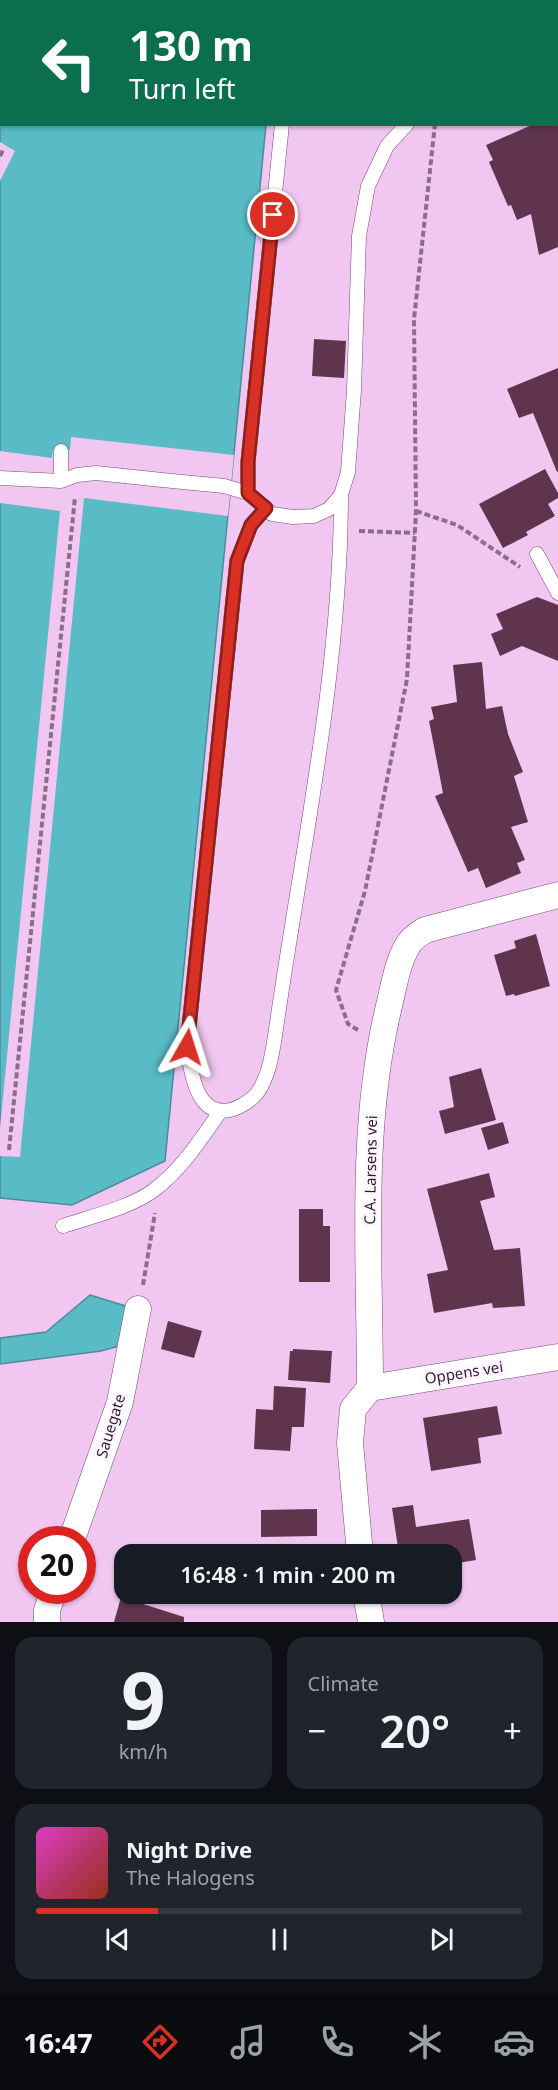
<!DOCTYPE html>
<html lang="en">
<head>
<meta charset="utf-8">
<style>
	body { margin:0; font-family:"Noto Sans",sans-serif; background:#20242c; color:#f1f3f6; height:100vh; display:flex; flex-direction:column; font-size:22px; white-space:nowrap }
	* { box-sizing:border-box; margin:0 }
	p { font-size:20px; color:#9ea1a6 }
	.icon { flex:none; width:33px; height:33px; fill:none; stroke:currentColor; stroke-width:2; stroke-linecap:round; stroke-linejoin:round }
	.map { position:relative; height:1622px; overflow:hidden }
	.sheet { display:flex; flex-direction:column; gap:15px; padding:15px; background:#0d0f14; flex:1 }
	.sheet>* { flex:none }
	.top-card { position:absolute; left:0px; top:0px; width:558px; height:126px; box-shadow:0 2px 4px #0004; background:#0b6e4f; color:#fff; overflow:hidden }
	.speed { position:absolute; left:18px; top:1526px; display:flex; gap:12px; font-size:30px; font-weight:700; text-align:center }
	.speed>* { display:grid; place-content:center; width:78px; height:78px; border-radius:50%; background:#171b24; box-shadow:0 2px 4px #0004; line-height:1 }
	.speed .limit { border:9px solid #d22; background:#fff; color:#111 }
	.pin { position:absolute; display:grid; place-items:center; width:51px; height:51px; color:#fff; margin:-26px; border:3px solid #fff; border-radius:50%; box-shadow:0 2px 6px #0007 }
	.me { position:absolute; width:66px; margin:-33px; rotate:6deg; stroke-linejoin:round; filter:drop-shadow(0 0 4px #0008) }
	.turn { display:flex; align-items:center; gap:21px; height:126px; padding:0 30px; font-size:27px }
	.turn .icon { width:78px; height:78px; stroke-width:2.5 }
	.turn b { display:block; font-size:42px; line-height:51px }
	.big { font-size:45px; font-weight:600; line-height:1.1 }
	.sheet .card { flex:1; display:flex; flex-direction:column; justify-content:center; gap:9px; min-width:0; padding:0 21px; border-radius:18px; background:#20242c }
	.sheet .dial { align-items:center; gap:0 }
	.dial b { font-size:78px; line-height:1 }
	.song { display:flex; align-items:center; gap:18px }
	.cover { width:72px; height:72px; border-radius:9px; background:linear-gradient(135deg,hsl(310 70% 55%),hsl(10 70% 35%)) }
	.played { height:6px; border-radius:3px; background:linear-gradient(90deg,#d93025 25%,#363941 25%) }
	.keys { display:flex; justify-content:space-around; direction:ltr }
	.heat { display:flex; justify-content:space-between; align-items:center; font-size:33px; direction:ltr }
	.sheet .tiles { flex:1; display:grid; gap:15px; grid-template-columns:1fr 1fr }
	.card:last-child { grid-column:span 2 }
	.trip { position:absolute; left:114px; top:1544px; width:348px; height:60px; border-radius:18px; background:#171b24; box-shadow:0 2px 4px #0004; font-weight:600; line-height:60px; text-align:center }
	.menu { display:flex; height:96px; justify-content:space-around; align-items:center; background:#090b0e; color:#9ea1a6 }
	.menu .icon { width:42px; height:42px }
	.menu .selected { color:#d93025 }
	.menu b { font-size:27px; color:#f1f3f6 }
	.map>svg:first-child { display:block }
</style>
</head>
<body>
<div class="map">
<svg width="558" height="1622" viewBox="0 0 558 1622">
	<rect width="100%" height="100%" fill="#f1c7f2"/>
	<path fill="#58bbc6" stroke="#4b8c98" stroke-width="1.5" d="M0,86L2,124L266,125L165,1161L72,1205L0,1198Z
		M90,1295L126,1306L123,1345L101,1351L0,1364V1338L46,1332Z"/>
	<path fill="#f1c7f2" d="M0,142L15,151L0,181Z
		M71,437L234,455L228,516L84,498L20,1157L0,1156V1128L60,511L0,503V451L52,458L53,450H70Z"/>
	<path fill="#61344e" d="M558,114V247L539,255L531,214L517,220L511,205L508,206L489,162L493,160L486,145L534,124H556Z
		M314,339L346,341L344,378L312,376Z
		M558,368V471L557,472L533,413L519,418L507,389Z
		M545,469L558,493V498L548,504L555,516L526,532L528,535L503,548L479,504Z
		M537,597L558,605V661L522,646L500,656L491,634L503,629L496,614Z
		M482,662L486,709L502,706L508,734L523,772L514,776L528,822L511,827L525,860L517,863L521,873L486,888L478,868L468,872L435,796L443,793L429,721L434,719L431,707L457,702L453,665Z
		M536,934L550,986L515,996L514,994L506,996L494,955L516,948L514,941Z
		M481,1068L496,1120L445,1134L439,1111L454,1107L449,1077Z
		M503,1122L509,1143L488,1150L481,1128Z
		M489,1173L495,1197L480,1201L494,1250L520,1248L525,1306L493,1308L492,1303L434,1313L427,1274L448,1270L427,1189Z
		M299,1209H323V1226H330V1282H299Z
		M168,1321L202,1331L194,1358L161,1349Z
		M293,1349L332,1351L330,1383L288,1380L290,1351H293Z
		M274,1386L306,1388L304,1427H292L290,1451L254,1449L256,1409L273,1410Z
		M497,1406L502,1434L478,1438L481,1463L431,1471L423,1418Z
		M413,1505L416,1527L469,1519L476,1560L452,1564V1554H399L392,1508Z
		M317,1509V1536L261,1537V1510Z
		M121,1597L184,1617V1622H114Z"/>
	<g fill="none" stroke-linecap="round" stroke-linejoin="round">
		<defs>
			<path id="service" d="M556,62L558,61
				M0,478L61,481L77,475L96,473L162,480L224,486L248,493L272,514L293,517L314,516L329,509L341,495L348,472L354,390L359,236L368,186L387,146L407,124
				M61,481V451
				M248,493V462L282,124
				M266,508L251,525L237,561L187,1047C191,1072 196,1117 230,1110C239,1108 252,1100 257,1093C269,1077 272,1054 275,1036C300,858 341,674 341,495
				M537,554L558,593
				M63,1226C90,1217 132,1207 154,1190C182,1169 200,1140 220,1112"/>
			<path id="minor" d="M370,1388L558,1357
				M72,1539L120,1402L138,1309
				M360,1554L350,1443L353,1409L370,1388C370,1261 359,1130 389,1006C394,986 397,963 408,945C411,939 419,934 425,930L558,895
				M366,1593L371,1622
				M47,1622V1610L54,1590"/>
		</defs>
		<use href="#service" stroke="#704c71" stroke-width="15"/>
		<use href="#minor" stroke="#704c71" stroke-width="27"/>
		<path stroke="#8b6e8b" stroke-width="4" stroke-dasharray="6 3" stroke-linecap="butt" d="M435,0L436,2
			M0,156L3,150
			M416,511L457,525L520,567
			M359,531L415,533
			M358,1030L348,1024L336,990L365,891L407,679L416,511L414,319L435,124
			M9,1150L75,497
			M143,1285L155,1213"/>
		<use href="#service" stroke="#fff" stroke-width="14"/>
		<use href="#minor" stroke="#fff" stroke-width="26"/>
	</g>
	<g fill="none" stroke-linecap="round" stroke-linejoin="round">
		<defs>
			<path id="route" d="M187,1047L237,561L251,525L266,508L248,493V462L273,215"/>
		</defs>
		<use href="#route" stroke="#8d1f18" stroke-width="15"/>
		<use href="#route" stroke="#d93025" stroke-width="10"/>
	</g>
	<g text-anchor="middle" stroke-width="6" stroke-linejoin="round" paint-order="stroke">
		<g font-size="15" fill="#2d1d2d" stroke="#fef5fe">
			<text transform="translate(371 1170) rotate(-89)" y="5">C.A. Larsens vei</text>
			<text transform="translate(464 1373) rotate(-9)" y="5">Oppens vei</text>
			<text transform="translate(111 1426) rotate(-73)" y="5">Sauegate</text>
		</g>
	</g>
</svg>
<div class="speed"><div class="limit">20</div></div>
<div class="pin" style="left:273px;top:215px;background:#d93025"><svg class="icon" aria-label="arrive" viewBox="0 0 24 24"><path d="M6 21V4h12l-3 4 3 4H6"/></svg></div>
<svg class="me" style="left:187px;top:1047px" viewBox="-20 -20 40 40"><path d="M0-17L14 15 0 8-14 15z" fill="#d93025" stroke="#fff" stroke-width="4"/></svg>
<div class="trip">16:48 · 1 min · 200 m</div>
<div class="top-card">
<div class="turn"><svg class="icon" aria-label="left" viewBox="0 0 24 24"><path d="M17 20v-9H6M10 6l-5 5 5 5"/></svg><div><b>130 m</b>Turn left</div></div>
</div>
</div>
<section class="sheet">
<div class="tiles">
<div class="card dial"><b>9</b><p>km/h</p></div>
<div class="card"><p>Climate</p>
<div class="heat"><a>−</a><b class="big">20°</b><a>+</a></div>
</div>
<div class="card">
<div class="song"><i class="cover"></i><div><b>Night Drive</b><p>The Halogens</p></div></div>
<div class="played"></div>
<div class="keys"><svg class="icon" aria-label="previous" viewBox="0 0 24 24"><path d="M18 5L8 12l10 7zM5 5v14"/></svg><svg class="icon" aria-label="pause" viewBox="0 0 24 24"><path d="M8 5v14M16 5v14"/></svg><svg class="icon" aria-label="next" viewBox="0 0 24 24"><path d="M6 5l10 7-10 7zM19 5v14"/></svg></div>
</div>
</div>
</section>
<nav class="menu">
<b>16:47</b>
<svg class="icon selected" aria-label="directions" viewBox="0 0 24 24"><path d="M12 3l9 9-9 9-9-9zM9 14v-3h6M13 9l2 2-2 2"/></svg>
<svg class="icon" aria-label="music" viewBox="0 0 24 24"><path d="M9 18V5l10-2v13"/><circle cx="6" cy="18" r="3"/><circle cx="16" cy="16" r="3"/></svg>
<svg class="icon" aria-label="phone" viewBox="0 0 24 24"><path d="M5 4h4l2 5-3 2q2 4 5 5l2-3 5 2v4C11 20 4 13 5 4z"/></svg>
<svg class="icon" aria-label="climate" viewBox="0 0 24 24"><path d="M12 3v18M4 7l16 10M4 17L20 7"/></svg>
<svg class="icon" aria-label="car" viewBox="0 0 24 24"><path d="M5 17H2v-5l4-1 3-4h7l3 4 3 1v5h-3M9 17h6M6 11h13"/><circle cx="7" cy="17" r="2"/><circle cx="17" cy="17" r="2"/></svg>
</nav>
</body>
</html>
